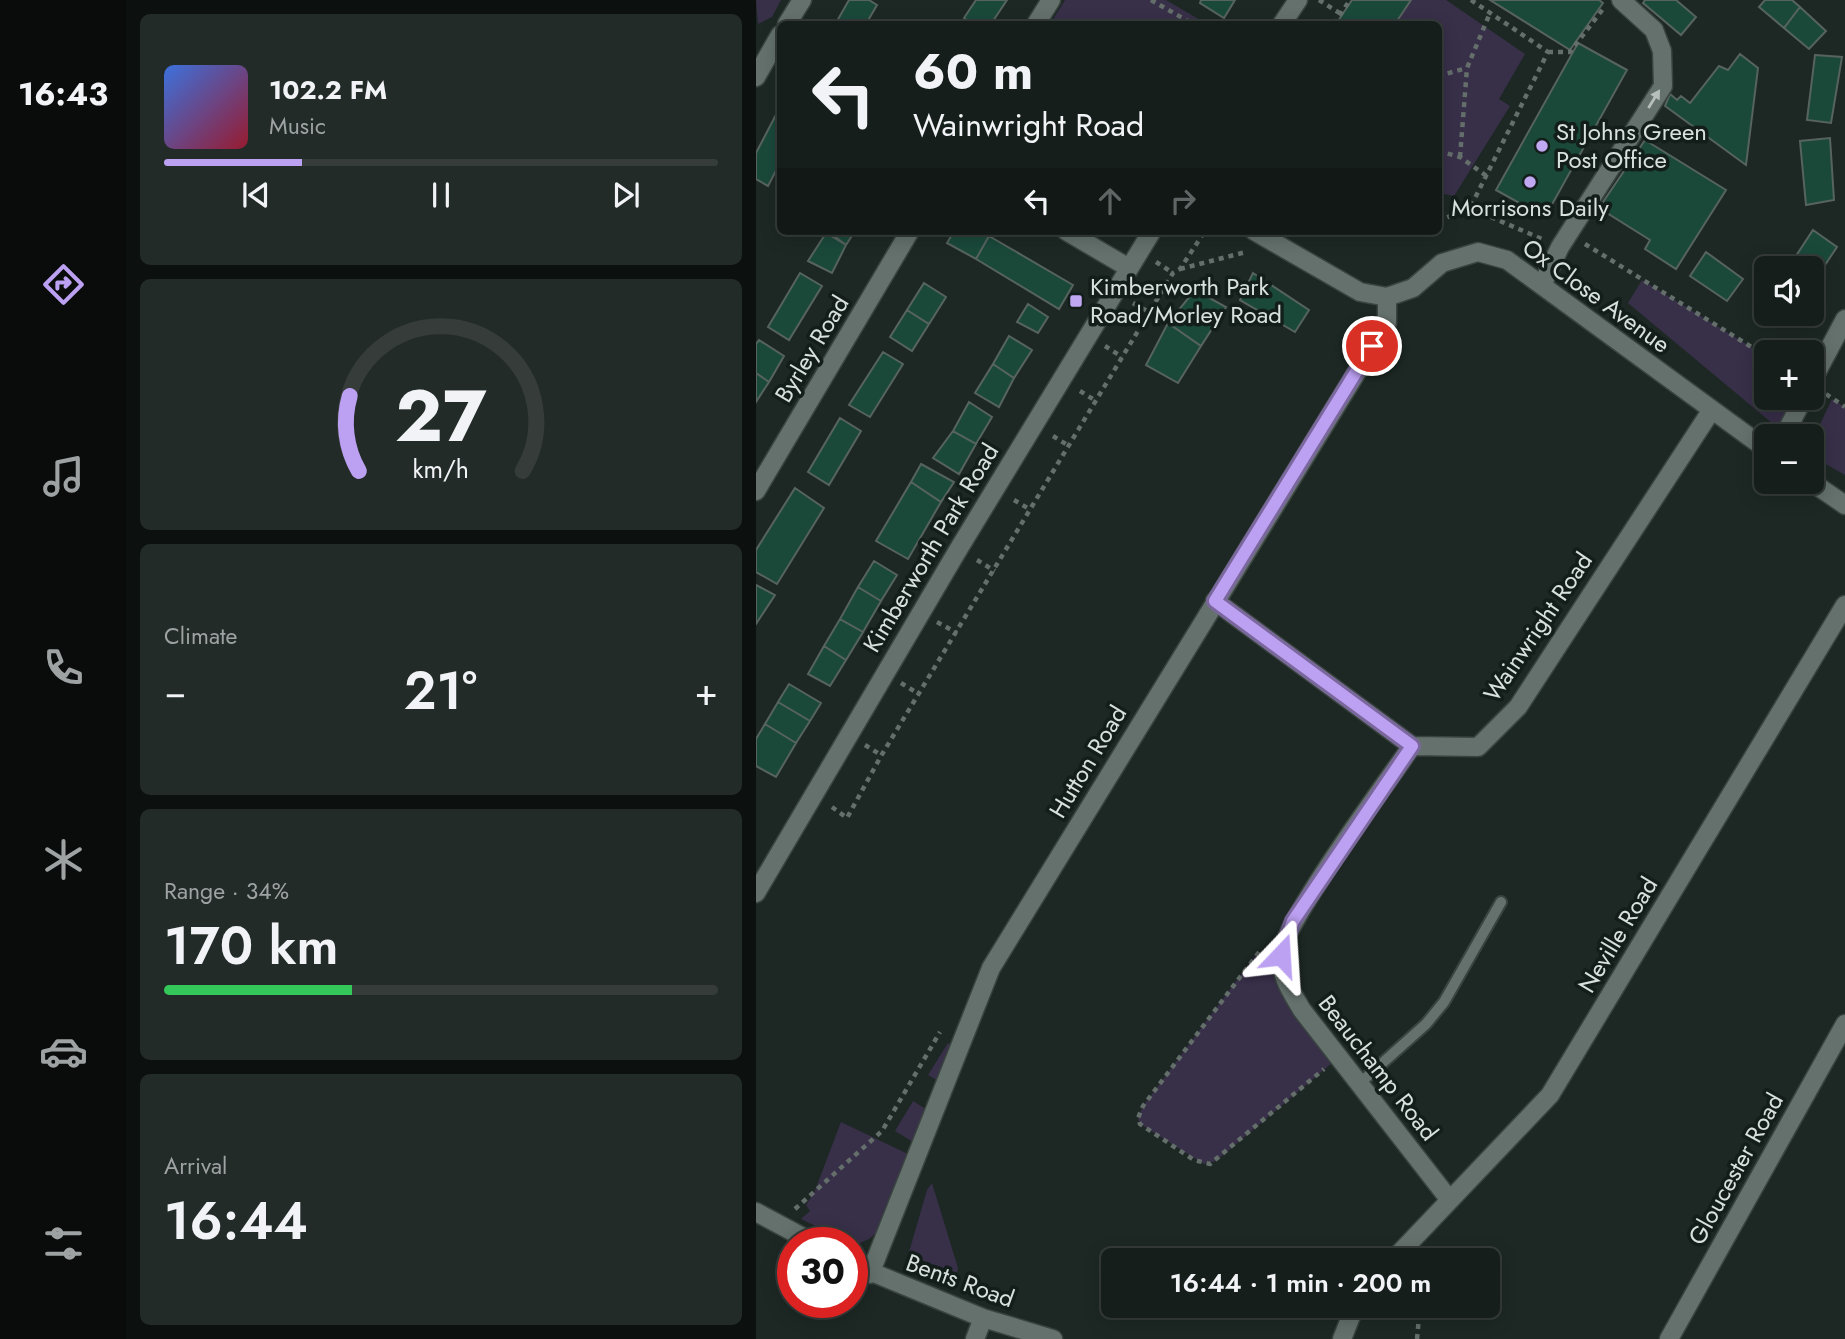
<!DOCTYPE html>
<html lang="en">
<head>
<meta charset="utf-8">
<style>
	body { margin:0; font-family:Jost,sans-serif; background:#232b28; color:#f1f3f6; height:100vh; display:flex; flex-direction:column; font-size:26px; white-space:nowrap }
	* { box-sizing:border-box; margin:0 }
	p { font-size:23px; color:#9ea2a3 }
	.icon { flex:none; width:38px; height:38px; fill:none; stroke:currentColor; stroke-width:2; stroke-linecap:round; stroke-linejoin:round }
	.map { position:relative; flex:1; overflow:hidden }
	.details { display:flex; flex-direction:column; gap:14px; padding:14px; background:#0c100f; width:630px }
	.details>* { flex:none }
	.banner { position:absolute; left:21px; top:21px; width:665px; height:214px; border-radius:10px; box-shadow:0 4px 18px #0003,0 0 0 2px #353c3a; background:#161e1b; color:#f1f3f6; overflow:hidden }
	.tools { position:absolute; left:998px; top:256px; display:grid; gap:14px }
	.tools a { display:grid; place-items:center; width:70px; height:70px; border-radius:10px; background:#161e1b; box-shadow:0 4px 18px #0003,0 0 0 2px #353c3a; font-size:35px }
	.speed { position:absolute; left:21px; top:1227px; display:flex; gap:14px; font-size:35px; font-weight:700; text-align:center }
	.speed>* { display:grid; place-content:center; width:91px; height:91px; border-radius:50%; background:#161e1b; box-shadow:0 4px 18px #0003,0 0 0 2px #353c3a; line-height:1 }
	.speed .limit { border:10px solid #d22; background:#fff; color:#111 }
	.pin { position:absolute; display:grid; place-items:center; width:60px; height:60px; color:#fff; margin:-30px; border:4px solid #fff; border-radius:50%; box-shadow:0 2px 7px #0007 }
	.me { position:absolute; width:77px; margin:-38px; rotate:20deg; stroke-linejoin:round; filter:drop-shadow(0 0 5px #0008) }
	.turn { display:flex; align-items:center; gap:24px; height:147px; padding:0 21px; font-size:32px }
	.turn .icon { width:91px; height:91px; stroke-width:2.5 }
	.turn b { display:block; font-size:49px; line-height:60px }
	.lanes { display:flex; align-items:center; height:66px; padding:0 21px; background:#0003; justify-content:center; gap:35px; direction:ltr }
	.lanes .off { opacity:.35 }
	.big { font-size:52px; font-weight:600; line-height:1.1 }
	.details .widget { flex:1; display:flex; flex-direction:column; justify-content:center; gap:10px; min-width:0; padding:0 24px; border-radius:10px; background:#232b28 }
	.details .dial { align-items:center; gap:0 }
	.dial svg { height:182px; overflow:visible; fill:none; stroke:#353c3a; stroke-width:7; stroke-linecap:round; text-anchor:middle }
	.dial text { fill:#f1f3f6; stroke:none }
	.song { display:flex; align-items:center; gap:21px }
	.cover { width:84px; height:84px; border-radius:10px; background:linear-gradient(135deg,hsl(220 70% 55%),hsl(350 70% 35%)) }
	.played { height:7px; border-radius:4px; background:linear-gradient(90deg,#bca0f2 25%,#353c3a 25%) }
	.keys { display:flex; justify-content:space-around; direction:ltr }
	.heat { display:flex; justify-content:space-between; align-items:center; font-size:38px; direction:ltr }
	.charge { height:10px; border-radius:5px; background:linear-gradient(90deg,#34c759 34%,#353c3a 0) }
	.trip { position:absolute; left:345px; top:1248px; width:399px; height:70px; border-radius:10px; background:#161e1b; box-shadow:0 4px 18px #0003,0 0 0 2px #353c3a; font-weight:600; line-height:70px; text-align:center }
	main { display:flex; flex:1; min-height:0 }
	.tab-bar { display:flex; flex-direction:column; width:126px; justify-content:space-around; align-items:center; background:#090c0b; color:#9ea2a3 }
	.tab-bar .icon { width:49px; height:49px }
	.tab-bar .active { color:#bca0f2 }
	.tab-bar b { font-size:32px; color:#f1f3f6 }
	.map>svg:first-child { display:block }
</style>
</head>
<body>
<main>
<nav class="tab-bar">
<b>16:43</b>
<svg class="icon active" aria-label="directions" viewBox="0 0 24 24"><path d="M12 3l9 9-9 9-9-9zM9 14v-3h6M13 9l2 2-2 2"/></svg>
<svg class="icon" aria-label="music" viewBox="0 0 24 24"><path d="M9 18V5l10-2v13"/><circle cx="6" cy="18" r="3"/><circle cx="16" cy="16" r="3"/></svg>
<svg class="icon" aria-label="phone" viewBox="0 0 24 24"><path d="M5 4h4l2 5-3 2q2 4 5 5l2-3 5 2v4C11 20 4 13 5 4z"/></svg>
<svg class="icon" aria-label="climate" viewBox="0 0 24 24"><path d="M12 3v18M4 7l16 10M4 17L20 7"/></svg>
<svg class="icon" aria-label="car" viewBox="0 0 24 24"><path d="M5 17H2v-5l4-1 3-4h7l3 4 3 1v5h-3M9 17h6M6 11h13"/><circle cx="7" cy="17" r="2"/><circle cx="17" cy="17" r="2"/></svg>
<svg class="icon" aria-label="filters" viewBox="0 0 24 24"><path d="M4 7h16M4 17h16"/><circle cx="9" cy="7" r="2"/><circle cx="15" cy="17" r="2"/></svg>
</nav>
<section class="details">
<div class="widget">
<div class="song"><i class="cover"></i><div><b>102.2 FM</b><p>Music</p></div></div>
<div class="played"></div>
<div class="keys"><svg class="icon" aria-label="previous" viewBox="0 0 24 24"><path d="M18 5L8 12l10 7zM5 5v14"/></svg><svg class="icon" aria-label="pause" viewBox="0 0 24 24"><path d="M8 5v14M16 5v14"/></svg><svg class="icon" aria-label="next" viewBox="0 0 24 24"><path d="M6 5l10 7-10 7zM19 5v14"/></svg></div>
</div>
<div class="widget dial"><svg viewBox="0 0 100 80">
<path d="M14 69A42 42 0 1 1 86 69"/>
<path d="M14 69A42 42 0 0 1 10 36" stroke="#bca0f2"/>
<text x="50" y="56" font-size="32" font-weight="700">27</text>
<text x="50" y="72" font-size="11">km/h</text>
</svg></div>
<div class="widget"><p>Climate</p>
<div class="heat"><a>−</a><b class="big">21°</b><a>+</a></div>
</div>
<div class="widget"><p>Range · 34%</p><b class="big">170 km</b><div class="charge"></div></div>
<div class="widget"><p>Arrival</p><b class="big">16:44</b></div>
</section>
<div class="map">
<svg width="1089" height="1339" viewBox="0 0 1089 1339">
	<rect width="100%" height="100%" fill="#1d2824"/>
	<path fill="#382f49" d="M0,0H25L16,17L2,24Z
		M309,0H410L451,24H294Z
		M655,0H690L769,54L743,99L754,106L698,196L683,193L682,24H639Z
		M886,280L1010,356V397H1048L1029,434L872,303Z
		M1076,399L1089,407V475L1059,458L1055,443Z
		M527,944L525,955L582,1058L460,1161L448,1164L384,1124L382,1118L387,1106L501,953Z
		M192,1043L198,1047L184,1082L172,1075Z
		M157,1101L173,1111L159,1143L139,1131Z
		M85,1122L154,1155L121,1232L113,1239L99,1245L45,1219L54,1211L50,1205L58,1193Z
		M176,1183L202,1268L201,1273L154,1256L153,1252L171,1190Z"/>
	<path fill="#1a493a" stroke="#57635e" stroke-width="2" d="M93,0H113L121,5L110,24H88L81,21Z
		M220,0H251L235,24H217L208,18Z
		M445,0H479L468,18L444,3Z
		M596,0H655L639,24H580Z
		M734,0H843L847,3L814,50Z
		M889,0H920L940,17L925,35L887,3Z
		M1009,0H1036L1044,7L1028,28L1003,7Z
		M1044,7L1070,31L1053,49L1028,28Z
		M822,43L871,70L789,217L740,190Z
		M984,54L1002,68L990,165L909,106L914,94L921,100L925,96L934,103L963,66L972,70Z
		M1059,55L1086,57L1075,123L1051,120Z
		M24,107V163L12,186L0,179V153Z
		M1074,138L1078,200L1050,205L1044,141Z
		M889,140L970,190L920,269L889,249L894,240L843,208Z
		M1057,230L1081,247L1055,286V268H1032Z
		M72,231H99L90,245Z
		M198,231H225L233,236L220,259L191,243Z
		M70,233L90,245L76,273L52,261Z
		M233,236L317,285L303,309L220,259Z
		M950,252L987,279L971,301L934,276Z
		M44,273L66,286L33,340L12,327Z
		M497,273L553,310L539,332L484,300Z
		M168,283L190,297L173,324L151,310Z
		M439,290L470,307L445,346L412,323Z
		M272,304L292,317L282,333L261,322Z
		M151,310L173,324L156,351L134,337Z
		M412,323L445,346L422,383L390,365Z
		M253,336L276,350L258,378L237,364Z
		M3,340L28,356L13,382L0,373V344Z
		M127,352L147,364L114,417L93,405Z
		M237,364L258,378L243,407L219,393Z
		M0,373L13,382L0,402Z
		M213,402L236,417L220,444L197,431Z
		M84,418L105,431L73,485L52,472Z
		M197,431L220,444L203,474L177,458Z
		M165,464L198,482L185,502L155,482Z
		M155,482L185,502L152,559L120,541Z
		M39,488L68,508L21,584L0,572V550Z
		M118,561L141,575L125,601L102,587Z
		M0,585L19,595L0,624Z
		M102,587L125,601L107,632L84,619Z
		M84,619L107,632L90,660L68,646Z
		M68,646L90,660L74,686L52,674Z
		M33,684L65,703L54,721L22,702Z
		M22,702L54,721L40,743L9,724Z
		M9,724L40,743L20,777L0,766V739Z"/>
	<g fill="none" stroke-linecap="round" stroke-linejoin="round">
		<defs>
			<path id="lane" d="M603,1084L670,1024L688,1002L745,902"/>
			<path id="street" d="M31,24L46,0
				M280,24L295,0
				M526,24L542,0
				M0,77L24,35
				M310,231L373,268
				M498,231L604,292L631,297
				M787,283L804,247L907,86L906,51L898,30L865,0
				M631,297L657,288L686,263L722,252L751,260L1010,449
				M1055,383L1089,319
				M1028,436L1048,397
				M1054,481L1089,505
				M0,491L154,231
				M459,601L656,746L722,747L762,707L955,411
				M656,746C632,780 526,925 525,955C524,976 536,993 546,1010L693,1199
				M0,893L202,550L396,231
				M0,1212L56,1242
				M637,1260L794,1095L1089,605
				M96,1264L227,1318L297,1339
				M114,1274L235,968L631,323V297
				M219,1339L227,1318
				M586,1339L599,1306
				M913,1339L1089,1024"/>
		</defs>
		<use href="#lane" stroke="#39433f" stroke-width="14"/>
		<use href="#street" stroke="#39433f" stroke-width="21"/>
		<path stroke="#646e6a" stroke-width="4.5" stroke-dasharray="5 5" stroke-linecap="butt" d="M395,0L437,24
			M563,0L585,14
			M715,0L792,52L714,208L786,239
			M578,24L594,0
			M792,52H814L847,9
			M682,76L711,68
			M682,151L704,157L732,177
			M704,157L711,68L734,13
			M682,221L714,208
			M829,244L1010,356
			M400,262L417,273
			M424,269L490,252
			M377,303L393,312
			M349,346L366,357
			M324,391L340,401
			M1070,394L1089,407
			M297,436L313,446
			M258,500L275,510
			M221,560L239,571
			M181,622L201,633
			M145,683L163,694
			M109,745L125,755
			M76,807L91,818L125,756L417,273L424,269L449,231
			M503,952L387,1106L382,1118L384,1124L438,1160L454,1164L568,1069
			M39,1209L126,1131L184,1032
			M661,1339L664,1306"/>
		<use href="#lane" stroke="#64716c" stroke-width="10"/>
		<use href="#street" stroke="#64716c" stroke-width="18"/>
	</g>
	<defs><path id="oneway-solid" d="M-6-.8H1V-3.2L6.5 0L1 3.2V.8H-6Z" transform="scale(1.75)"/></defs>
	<use fill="#b6bfbc" href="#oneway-solid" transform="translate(898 99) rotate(-58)"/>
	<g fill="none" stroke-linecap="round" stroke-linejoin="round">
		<defs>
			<path id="route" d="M525,955L537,921L656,746L459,601L616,346"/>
		</defs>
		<use href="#route" stroke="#7a689d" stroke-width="18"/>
		<use href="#route" stroke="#bca0f2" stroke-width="12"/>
	</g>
	<g fill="#c1a8f3" stroke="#131e1a" stroke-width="2.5">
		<circle cx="786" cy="146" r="7"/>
		<circle cx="774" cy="182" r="7"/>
		<rect x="313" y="294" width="14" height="14" rx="3.5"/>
	</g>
	<g text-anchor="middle" stroke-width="7" stroke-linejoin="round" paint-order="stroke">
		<g font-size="24" fill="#d9e1de" stroke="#131e1a" text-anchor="start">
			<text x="800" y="140">St Johns Green<tspan x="800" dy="28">Post Office</tspan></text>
			<text x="774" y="216" text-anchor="middle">Morrisons Daily</text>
			<text x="334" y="295">Kimberworth Park<tspan x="334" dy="28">Road/Morley Road</tspan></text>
		</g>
		<g font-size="24" fill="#d9e1de" stroke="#131e1a">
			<text transform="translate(840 296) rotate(36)" y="8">Ox Close Avenue</text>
			<text transform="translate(56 349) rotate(-59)" y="8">Byrley Road</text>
			<text transform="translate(175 548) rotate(-59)" y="8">Kimberworth Park Road</text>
			<text transform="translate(782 627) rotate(-56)" y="8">Wainwright Road</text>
			<text transform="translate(332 762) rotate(-59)" y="8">Hutton Road</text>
			<text transform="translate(862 935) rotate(-59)" y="8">Neville Road</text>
			<text transform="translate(622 1068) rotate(52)" y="8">Beauchamp Road</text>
			<text transform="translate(980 1169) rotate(-61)" y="8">Gloucester Road</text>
			<text transform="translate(204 1281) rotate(20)" y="8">Bents Road</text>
		</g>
	</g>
</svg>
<div class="tools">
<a><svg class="icon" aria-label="sound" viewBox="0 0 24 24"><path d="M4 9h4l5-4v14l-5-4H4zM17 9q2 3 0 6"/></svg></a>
<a>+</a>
<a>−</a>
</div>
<div class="speed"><div class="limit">30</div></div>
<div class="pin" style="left:616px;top:346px;background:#d93025"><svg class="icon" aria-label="arrive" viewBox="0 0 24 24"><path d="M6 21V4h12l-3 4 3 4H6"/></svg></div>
<svg class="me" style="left:525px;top:955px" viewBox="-20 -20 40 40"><path d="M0-17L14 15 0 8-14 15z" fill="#bca0f2" stroke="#fff" stroke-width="4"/></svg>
<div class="trip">16:44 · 1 min · 200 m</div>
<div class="banner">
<div class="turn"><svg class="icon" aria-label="left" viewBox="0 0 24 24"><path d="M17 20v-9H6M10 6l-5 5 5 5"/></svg><div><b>60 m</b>Wainwright Road</div></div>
<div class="lanes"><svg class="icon" aria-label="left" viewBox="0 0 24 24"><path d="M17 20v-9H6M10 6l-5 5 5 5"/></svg><svg class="icon off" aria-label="ahead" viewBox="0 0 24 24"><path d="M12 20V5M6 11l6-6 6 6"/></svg><svg class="icon off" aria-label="right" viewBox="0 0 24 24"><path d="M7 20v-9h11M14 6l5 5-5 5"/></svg></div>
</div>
</div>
</main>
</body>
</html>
